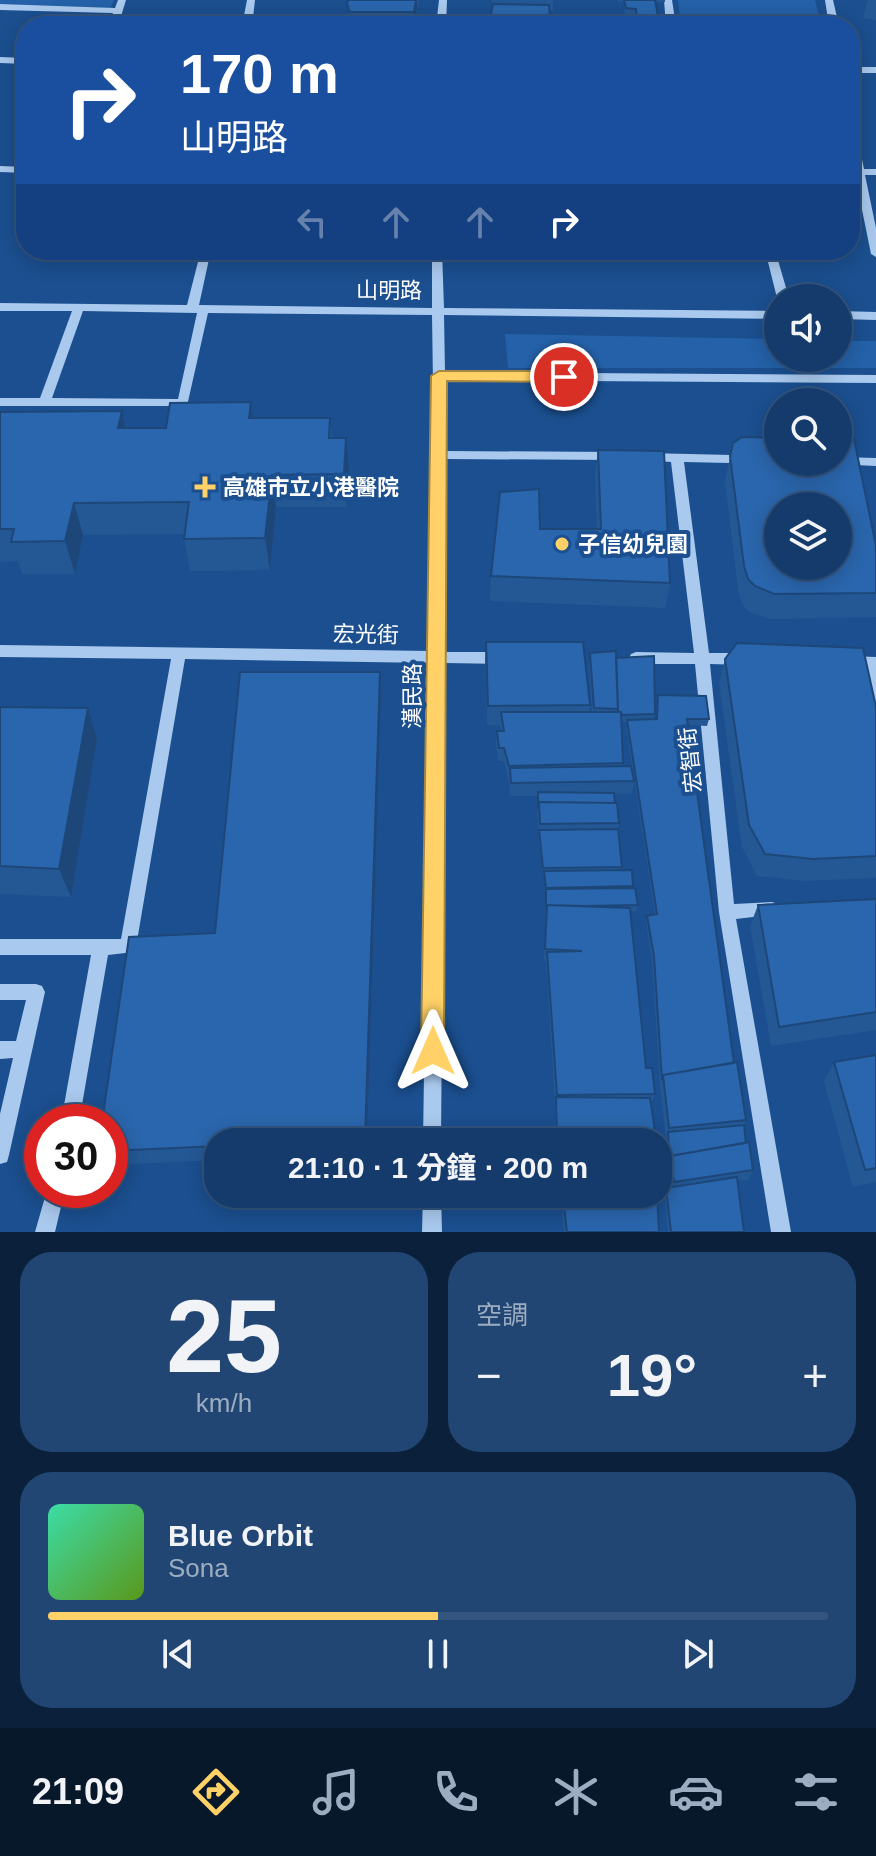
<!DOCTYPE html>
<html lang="zh-TW">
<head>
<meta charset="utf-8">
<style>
	body { margin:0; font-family:Helvetica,"Noto Sans TC",sans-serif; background:#214673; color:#f1f3f6; height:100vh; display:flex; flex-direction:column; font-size:30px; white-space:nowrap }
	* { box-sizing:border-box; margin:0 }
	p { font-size:26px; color:#9dadc1 }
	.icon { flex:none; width:44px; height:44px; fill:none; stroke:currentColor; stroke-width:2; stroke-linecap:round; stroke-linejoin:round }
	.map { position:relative; height:1232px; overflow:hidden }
	.drawer { display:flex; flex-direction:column; gap:20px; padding:20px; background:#0b203b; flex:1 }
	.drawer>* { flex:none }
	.guide { position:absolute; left:16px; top:16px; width:844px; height:244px; border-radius:32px; box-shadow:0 4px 20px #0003,0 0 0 2px #33557e; background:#1a4fa0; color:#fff; overflow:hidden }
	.buttons { position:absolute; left:764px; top:284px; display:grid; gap:16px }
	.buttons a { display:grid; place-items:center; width:88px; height:88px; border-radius:50%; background:#143b6b; box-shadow:0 4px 20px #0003,0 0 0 2px #33557e; font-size:40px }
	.speed { position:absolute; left:24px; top:1104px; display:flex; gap:16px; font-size:40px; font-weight:700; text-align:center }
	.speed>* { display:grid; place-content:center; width:104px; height:104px; border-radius:50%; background:#143b6b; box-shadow:0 4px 20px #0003,0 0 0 2px #33557e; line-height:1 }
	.speed .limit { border:12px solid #d22; background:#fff; color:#111 }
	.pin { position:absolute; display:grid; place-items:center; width:68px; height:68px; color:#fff; margin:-34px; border:4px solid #fff; border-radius:50%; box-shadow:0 2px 8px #0007 }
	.me { position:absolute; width:88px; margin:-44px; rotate:0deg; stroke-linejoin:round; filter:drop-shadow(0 0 6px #0008) }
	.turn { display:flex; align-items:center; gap:28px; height:168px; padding:0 32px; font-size:36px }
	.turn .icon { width:104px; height:104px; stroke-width:2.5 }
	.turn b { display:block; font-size:56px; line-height:68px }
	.lanes { display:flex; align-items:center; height:76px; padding:0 32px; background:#0003; justify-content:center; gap:40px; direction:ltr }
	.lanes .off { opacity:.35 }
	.big { font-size:60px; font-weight:700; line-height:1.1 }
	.drawer .tile { flex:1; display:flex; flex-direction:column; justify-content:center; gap:12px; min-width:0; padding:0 28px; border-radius:32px; background:#214673 }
	.drawer .dial { align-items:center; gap:0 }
	.dial b { font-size:104px; line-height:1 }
	.song { display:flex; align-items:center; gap:24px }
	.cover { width:96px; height:96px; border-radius:12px; background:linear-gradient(135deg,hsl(160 70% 55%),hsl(90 70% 35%)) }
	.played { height:8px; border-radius:4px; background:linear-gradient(90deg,#ffd166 50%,#33557e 50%) }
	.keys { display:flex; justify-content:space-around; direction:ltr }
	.heat { display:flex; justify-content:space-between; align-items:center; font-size:44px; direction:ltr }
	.drawer .tiles { flex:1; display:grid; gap:20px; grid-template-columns:1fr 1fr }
	.tile:last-child { grid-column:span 2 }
	.trip { position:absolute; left:204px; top:1128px; width:468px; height:80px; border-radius:32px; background:#143b6b; box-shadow:0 4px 20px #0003,0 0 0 2px #33557e; font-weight:700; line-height:80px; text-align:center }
	.tab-bar { display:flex; height:128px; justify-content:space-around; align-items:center; background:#08182b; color:#9dadc1 }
	.tab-bar .icon { width:56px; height:56px }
	.tab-bar .selected { color:#ffd166 }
	.tab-bar b { font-size:36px; color:#f1f3f6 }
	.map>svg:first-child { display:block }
</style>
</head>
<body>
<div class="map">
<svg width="876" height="1232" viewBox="0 0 876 1232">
	<rect width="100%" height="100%" fill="#1b4f8f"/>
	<path fill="#2461a8" d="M0,0H114L111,8L0,4Z
		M678,0H815L822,26H681Z
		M505,334L778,339V358H838V341H876V368H508Z"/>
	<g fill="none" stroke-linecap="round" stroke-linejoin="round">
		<path fill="#a9c9ee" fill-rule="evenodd" d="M118,0H126L118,26H108L113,13L0,10V4L115,8Z
			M247,0H255L252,26H242Z
			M439,0H447L446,26H436Z
			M664,0H672L676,26H666Z
			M825,0H833L839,26H829Z
			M0,57L26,58V64L0,63Z
			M850,67H876V73H850Z
			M850,124L855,127L864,169H876V175H865L876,228V257L871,254L855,175H850V169H853L850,152Z
			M0,166L26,167V173L0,172Z
			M201,250H211L199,305L432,308V250H442L444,308L778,311V319L444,315L445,372L876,375V383L445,380L446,451L614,452L620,456L614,460L446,459L445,652H504L509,654L511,658L509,662L504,664L445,663L441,1142H423L430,663L185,659L136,947L134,952L108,955L79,1122H61L91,955H0V939H121L171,659L0,657V645L431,651L434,455L432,315L208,313L187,406H0V398H40L72,311H0V303L187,305ZM83,311L197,313L178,399L52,398Z
			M765,250H775L789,298H777Z
			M838,311L876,312V320L838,319Z
			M646,453L778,456V462H783L778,464L684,462L709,653H744L749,655L751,659L749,663L744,665L710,664L734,904L772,902L778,904L780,909L778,914L736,919L791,1232H771L719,912L695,664H636L631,662L629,658L631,654L636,652L694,653L671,462L642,460L640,457L642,454Z
			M838,457L876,458V466L834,464L832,462H838Z
			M848,656L876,657V705L871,703L869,699L861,668L843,666L841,662L843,658Z
			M0,984H36L42,986L45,992L9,1155L7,1162L0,1164V1114L13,1058L0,1059V1041H16L26,1000H0Z
			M47,1190H65L55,1232H35Z
			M423,1194H441L442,1232H422Z"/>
	</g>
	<path fill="#245895" d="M348,0H419L414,26H343L349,20Z
		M492,0H553V11H550V17L554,26H494L493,24L490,25Z
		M617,0H665V2H655L660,26H637L635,15H625L624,2H617Z
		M868,0H876V20L863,18Z
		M251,402L253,418H330L332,438L349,470L347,507H276L270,570L190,571L184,539V534L83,535L75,574H22L18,561L0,562V412L122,411L126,428H166Z
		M733,443L876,546V617L768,619L748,611L742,604L738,591L725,481Z
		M598,450L670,583L665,608L490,601L491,576L540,529H597L595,475Z
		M486,642L590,705L589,712H592L589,666L590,653L616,658L655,714L654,719H656L658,695L709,719L707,726L688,725L734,1063L746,1120L744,1125L746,1143L753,1170L748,1180L737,1181L744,1232H668L664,1193L666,1188L670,1187L667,1165L666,1137L660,1086L652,962L646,922L647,916L655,914L626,727L627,722H622L623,766L634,781L632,794H614L619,823L618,829L621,870L633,886V888L638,905L636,911H630L646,1068L655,1094L651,1104L655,1142H555V1104L546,961H544L546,894L538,836L537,796H510L509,779H508L504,761H498L496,744L497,731H501L500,725H487L485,661Z
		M725,659L876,707V878L804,881L757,876L742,847L719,683Z
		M380,672L381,691L367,1142H218V1160L110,1165V1122L215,933Z
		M0,707L88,708L97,739L71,897L0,894Z
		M876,899V1030L771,1046L750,926L758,905Z
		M876,1055V1182L853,1187L824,1081L834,1062Z
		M556,1194H657L659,1232H564L562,1215L563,1208H556Z"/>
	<path fill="#1d4779" d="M416,0H417V9L413,26L414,12Z
		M251,402L255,435L249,418Z
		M122,411L129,444L118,428Z
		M346,438L349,470L347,507L344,474Z
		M272,475L276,507L270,570L265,538Z
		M74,503L83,535L75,574L65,541Z
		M380,672L381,691L367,1142H366Z
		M88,708L97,739L71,897L59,869Z"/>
	<path fill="#2a66ad" stroke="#1d4779" stroke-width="2" fill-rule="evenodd" d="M348,0H416L414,12H350L347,4Z
		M624,0H655L660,26H638L636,9L626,8Z
		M493,4L549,5L550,17H498V23H494V18H490Z
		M556,15L589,16L590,26H557Z
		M591,16H632L633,26H592Z
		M498,17H552L554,26H499Z
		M350,18H414L413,24V18L350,20Z
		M413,18V26H343L344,20Z
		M251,402L249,418H330L329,438H346L344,474L272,475L265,538L184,539L189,502L74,503L65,541L11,542L14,529H0V412L122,411L118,428H166L170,403Z
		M742,437L778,438V462H838V439H854L876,546V593L774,594L755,586L748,579L744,566L730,456L733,443ZM778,506H838V566H778Z
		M598,450L664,451L670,583L491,576L500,492L539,489L540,529H601Z
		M486,642H583L590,705L488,706Z
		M737,643L863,648L876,707V856L813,859L765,854L749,825L725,659Z
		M616,651L618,709L594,708L590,653Z
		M654,656L655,714L622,715L621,712H618L616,658Z
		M240,672H380L365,1139L304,1142H218V1146L110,1151V1122H102L129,937L215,933Z
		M658,695L706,696L709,719H687L734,1063L663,1075L662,1080L654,956L647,916L657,914L627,720L657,719Z
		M0,707L88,708L59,869L0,866Z
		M501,712H621L623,763L509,766L504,748H499L497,731H504Z
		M631,766L634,781L511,783L510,768Z
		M538,792L614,793L615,803L539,802L538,809Z
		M539,802L617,803L619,823L540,824Z
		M618,829L622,867L543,868L539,830Z
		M632,870L633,886L546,888L544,871Z
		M635,888L638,905L584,906L547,905L546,907V889Z
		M876,899V1012L779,1027L758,905Z
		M547,905L630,908L646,1068H652L655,1094L557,1095L547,952L582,951L545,949Z
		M876,1055V1168L865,1170L834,1062Z
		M737,1062L746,1120L669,1128L663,1075Z
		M556,1097L650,1098L654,1124L655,1142H557Z
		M744,1125L746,1143L670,1156L669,1160L668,1132Z
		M749,1142L753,1170L674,1182L670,1156Z
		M737,1177L744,1232H671L666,1188Z
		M558,1194H657L659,1232H567L564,1206L640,1200L558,1199Z"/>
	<path fill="#ffd166" stroke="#a68842" stroke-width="2" d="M439,371H564L571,377L564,382L447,381L444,1051L441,1059L433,1062L425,1059L421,1051L431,376Z"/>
	<g fill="#ffd166" stroke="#1b4f8f" stroke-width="3">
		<path d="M201 475h8v8h8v8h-8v8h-8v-8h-8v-8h8z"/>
		<circle cx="562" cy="544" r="8"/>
	</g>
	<g text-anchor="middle" stroke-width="8" stroke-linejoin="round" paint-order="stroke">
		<g font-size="22" fill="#fff" stroke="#1b4f8f">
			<text x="389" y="298">山明路</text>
			<text transform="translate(366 634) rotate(1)" y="8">宏光街</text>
			<text transform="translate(412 696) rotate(-90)" y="8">漢民路</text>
			<text transform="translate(690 760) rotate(-96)" y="8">宏智街</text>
		</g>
		<g font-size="22" font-weight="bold" fill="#fff" stroke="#1b4f8f" text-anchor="start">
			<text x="223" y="495">高雄市立小港醫院</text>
			<text x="578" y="552">子信幼兒園</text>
		</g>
	</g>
</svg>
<div class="buttons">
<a><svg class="icon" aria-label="sound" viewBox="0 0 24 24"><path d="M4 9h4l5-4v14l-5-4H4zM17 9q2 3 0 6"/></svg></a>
<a><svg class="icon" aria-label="search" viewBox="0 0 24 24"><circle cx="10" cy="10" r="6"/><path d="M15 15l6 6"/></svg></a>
<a><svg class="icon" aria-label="layers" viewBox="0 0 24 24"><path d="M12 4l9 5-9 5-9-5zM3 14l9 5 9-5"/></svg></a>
</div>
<div class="speed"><div class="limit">30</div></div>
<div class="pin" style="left:564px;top:377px;background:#d93025"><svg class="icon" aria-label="arrive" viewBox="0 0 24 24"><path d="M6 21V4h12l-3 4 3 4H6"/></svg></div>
<svg class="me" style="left:433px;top:1051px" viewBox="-20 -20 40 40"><path d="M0-17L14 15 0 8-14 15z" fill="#ffd166" stroke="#fff" stroke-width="4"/></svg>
<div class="trip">21:10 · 1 分鐘 · 200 m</div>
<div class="guide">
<div class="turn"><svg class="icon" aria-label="right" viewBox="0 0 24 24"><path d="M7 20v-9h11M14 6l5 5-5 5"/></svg><div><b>170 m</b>山明路</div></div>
<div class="lanes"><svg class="icon off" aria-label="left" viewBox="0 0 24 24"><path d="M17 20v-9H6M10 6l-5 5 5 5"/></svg><svg class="icon off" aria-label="ahead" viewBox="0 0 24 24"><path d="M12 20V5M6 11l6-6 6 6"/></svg><svg class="icon off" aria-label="ahead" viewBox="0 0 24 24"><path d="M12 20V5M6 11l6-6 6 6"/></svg><svg class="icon" aria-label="right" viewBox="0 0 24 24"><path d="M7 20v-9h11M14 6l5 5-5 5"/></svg></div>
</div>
</div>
<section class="drawer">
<div class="tiles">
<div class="tile dial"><b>25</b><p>km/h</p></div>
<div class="tile"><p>空調</p>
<div class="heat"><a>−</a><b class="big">19°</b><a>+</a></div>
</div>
<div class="tile">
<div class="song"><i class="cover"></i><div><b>Blue Orbit</b><p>Sona</p></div></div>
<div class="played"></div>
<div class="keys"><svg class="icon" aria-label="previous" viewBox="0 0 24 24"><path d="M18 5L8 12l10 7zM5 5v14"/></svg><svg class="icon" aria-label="pause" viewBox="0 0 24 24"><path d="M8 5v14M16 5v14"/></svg><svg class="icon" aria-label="next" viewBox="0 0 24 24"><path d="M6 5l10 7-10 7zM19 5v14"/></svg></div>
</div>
</div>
</section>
<nav class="tab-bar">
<b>21:09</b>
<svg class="icon selected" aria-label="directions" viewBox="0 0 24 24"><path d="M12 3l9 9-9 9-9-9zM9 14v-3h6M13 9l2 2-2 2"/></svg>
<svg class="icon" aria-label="music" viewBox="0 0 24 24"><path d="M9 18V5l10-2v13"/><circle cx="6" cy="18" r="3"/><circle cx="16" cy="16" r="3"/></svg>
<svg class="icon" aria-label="phone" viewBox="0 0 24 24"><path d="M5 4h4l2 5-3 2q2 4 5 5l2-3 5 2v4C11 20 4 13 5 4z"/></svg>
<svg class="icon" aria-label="climate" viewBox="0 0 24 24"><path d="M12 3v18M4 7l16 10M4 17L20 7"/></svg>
<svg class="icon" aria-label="car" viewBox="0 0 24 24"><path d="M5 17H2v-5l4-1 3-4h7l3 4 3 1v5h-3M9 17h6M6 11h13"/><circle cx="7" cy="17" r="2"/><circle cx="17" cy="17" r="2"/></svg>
<svg class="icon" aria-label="filters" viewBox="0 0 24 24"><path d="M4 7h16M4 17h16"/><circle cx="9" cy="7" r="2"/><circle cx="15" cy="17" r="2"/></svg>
</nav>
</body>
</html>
